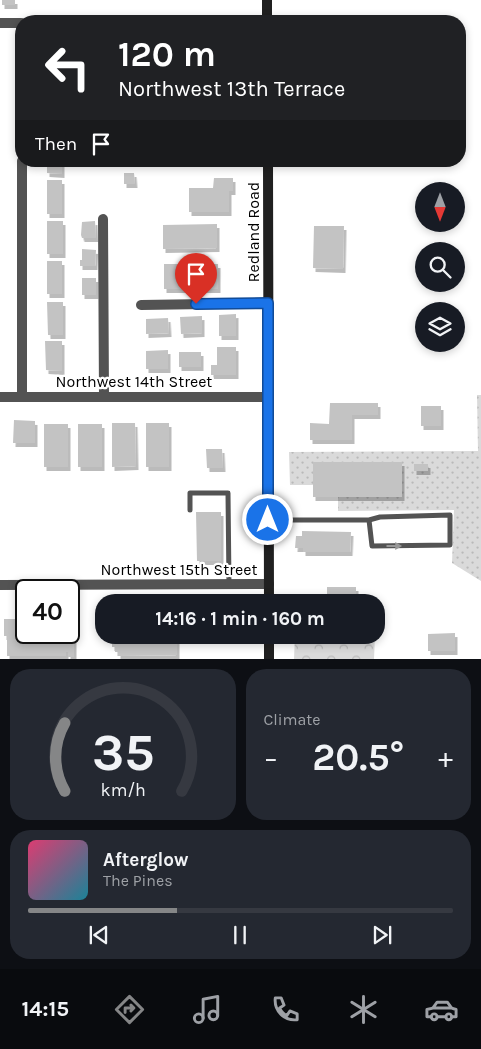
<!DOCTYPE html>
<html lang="en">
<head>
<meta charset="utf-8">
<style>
	body { margin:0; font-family:Karla,sans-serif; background:#242831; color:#f1f3f6; height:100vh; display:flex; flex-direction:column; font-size:19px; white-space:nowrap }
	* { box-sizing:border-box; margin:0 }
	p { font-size:16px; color:#9ea1a6 }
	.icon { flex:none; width:28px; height:28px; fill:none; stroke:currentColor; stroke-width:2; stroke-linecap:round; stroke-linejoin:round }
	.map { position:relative; height:659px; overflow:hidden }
	.details { display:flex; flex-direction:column; gap:10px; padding:10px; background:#0d0f14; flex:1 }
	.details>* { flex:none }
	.banner { position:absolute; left:15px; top:15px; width:451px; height:152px; border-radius:20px; box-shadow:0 2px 8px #0003; background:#202124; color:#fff; overflow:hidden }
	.needle { width:32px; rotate:180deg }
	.tools { position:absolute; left:415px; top:182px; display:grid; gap:10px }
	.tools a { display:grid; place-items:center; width:50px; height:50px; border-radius:50%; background:#171b24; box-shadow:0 2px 8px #0003; font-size:25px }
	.speed { position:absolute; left:15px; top:579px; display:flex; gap:10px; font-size:25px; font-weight:700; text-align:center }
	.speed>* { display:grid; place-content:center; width:65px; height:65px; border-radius:50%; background:#171b24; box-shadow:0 2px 8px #0003; line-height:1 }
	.speed .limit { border:2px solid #111; border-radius:8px; background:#fff; color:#111 }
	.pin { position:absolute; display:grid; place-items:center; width:42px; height:42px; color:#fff; margin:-51px -21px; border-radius:50% 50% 50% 0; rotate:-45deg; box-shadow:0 0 5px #0007 }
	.pin .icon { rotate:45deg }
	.me { position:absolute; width:55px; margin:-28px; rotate:0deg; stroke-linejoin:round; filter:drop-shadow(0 0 4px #0008) }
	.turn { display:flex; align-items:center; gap:18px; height:105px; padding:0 20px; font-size:22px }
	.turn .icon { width:65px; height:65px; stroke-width:2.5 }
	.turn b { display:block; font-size:35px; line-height:42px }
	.then { display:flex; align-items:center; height:48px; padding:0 20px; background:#0003; gap:10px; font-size:19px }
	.big { font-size:38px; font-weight:700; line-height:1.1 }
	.details .widget { flex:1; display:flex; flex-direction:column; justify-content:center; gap:8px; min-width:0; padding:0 18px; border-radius:20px; background:#242831 }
	.details .dial { align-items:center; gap:0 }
	.dial svg { height:130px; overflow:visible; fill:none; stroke:#363941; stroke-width:7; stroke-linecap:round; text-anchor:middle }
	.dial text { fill:#f1f3f6; stroke:none }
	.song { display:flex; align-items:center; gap:15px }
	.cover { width:60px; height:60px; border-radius:8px; background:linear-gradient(135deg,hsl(340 70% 55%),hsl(190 70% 35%)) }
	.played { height:5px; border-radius:2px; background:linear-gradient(90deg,#858687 35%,#363941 35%) }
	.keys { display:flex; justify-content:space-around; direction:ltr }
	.heat { display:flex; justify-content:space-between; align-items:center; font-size:28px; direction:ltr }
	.details .tiles { flex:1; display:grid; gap:10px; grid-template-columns:1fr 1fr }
	.widget:last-child { grid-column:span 2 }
	.trip { position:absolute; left:95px; top:594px; width:290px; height:50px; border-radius:20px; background:#171b24; box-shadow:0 2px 8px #0003; font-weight:700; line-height:50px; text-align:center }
	.tab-bar { display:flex; height:80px; justify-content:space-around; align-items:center; background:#090b0e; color:#9ea1a6 }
	.tab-bar .icon { width:35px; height:35px }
	.tab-bar .on { color:#858687 }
	.tab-bar b { font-size:22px; color:#f1f3f6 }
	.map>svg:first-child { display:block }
</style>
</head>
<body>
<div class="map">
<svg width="481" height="659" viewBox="0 0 481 659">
	<defs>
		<pattern id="grass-dots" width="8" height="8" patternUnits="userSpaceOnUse" patternTransform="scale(1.25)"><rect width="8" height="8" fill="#dadada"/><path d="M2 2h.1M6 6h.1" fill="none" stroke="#b9b9b9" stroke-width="1.8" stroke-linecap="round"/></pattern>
		<pattern id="forest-crowns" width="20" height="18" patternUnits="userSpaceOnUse" patternTransform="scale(1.25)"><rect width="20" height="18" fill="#dadada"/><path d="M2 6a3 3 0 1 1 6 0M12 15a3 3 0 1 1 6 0" fill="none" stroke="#b9b9b9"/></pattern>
		<filter id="shadow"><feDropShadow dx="2.5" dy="4" stdDeviation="0" flood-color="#0004"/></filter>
	</defs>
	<rect width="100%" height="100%" fill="#fff"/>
	<path fill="url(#grass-dots)" d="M477,395H481V581L452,563L454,510L338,511V497H401V462H313V485H290L289,452L478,451Z"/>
	<path fill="url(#forest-crowns)" d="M295,635H375L374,659H294Z"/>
	<path fill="#c3c3c3" filter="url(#shadow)" d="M2,0H15V5H2Z
		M47,161H62V174L47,173Z
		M124,173H134L135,184H124Z
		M214,178H233V191H229V212H189V188H213Z
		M47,180H62V214H47Z
		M47,221H63V254H47Z
		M95,221L96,238H82L81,235L82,222Z
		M217,224V248L163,249V225Z
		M314,226H344L343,269L313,268Z
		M82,249L96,250L95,266H80V260H82Z
		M47,261H62V294H47Z
		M164,264H218V289H164Z
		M82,278H96V295H82Z
		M47,302H63V335H48Z
		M236,314V336H219V315Z
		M202,316V333L181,334L180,317Z
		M168,318L169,333L146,334V319Z
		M45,341H62V371L46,370Z
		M217,347H236V375H211V365H217Z
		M168,350V369H146V351Z
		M179,352H201V367H179Z
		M330,403H378V415H352V440H310V423L329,424Z
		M421,406H441V426H421Z
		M14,420L35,421V443H13Z
		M112,423H135L136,466L112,467Z
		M146,423H169V467H146Z
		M44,424H68V467H44Z
		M78,424H102V467H78Z
		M206,449H222L223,468H207Z
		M313,462H402V497H313Z
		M414,464H428V471H414Z
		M196,512H221V561H197Z
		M302,531L351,532L350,552H303V548H295L296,536H302Z
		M327,587H356V602H327Z
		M4,619H19V627H26V632H74V657H68V652H66V656H7V636H4Z
		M455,633V651H428V634Z
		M112,635H177V655L118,656V652H115V647H112Z"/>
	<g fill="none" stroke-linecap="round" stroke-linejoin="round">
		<path stroke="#535353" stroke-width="5" d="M190,510V493H228L229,584
			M269,520H369L380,517L450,515V545L372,546L369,520"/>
		<path stroke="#535353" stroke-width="10" d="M0,23H21
			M21,23V85
			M22,161V396
			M103,219L104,396
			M141,305L268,303
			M0,397H268
			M0,585L269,584"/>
		<path stroke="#202020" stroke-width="10" d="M267,0V21
			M268,161L269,602
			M269,635V659"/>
	</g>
	<defs><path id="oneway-solid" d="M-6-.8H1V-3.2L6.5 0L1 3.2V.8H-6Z" transform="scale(1.25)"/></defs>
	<use fill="#989898" href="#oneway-solid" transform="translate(394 546)"/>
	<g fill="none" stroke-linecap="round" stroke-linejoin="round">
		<defs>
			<path id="route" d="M196,304L268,303V520"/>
		</defs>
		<use href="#route" stroke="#114b97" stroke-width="12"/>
		<use href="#route" stroke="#1a73e8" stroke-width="9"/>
	</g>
	<g text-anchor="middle" stroke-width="4.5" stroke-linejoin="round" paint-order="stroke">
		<g font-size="16" fill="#000" stroke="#fff">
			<text transform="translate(253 232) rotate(-90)" y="6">Redland Road</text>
			<text x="134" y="387">Northwest 14th Street</text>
			<text x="179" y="575">Northwest 15th Street</text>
		</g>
	</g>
</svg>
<div class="tools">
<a><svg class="needle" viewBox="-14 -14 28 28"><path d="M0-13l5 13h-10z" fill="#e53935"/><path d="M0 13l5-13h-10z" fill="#9ea1a6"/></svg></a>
<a><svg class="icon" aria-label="search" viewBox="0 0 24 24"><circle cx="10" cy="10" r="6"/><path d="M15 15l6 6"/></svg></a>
<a><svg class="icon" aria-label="layers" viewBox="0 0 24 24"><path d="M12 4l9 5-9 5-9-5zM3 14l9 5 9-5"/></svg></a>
</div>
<div class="speed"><div class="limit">40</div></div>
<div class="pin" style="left:196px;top:304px;background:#d93025"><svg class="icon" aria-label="arrive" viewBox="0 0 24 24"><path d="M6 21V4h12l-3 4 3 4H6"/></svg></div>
<svg class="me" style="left:268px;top:520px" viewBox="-20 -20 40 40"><circle r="17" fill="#1a73e8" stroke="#fff" stroke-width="3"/><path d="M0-11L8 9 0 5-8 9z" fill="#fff"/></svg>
<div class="trip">14:16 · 1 min · 160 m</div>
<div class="banner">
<div class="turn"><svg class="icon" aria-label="left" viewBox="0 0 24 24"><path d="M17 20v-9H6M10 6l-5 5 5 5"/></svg><div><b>120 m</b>Northwest 13th Terrace</div></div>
<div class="then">Then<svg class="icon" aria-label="arrive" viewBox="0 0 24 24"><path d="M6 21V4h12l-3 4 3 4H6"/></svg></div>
</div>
</div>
<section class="details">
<div class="tiles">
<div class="widget dial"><svg viewBox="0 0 100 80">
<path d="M14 69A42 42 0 1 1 86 69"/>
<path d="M14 69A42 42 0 0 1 14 27" stroke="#858687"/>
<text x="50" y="56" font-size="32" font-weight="700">35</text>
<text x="50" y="72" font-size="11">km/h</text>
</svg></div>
<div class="widget"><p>Climate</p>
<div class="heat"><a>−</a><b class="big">20.5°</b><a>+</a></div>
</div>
<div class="widget">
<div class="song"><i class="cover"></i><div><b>Afterglow</b><p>The Pines</p></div></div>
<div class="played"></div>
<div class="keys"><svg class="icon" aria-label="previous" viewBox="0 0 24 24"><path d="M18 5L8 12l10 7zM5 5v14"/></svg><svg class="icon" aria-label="pause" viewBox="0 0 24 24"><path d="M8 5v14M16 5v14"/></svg><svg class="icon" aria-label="next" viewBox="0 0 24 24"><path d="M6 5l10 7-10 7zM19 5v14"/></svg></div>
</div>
</div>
</section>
<nav class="tab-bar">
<b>14:15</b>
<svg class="icon on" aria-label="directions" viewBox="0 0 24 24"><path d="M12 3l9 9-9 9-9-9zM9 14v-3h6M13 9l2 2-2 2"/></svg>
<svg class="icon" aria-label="music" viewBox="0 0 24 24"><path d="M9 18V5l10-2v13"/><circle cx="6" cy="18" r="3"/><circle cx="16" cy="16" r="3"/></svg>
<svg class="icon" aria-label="phone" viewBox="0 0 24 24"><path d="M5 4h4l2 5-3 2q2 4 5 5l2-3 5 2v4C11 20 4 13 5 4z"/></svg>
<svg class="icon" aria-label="climate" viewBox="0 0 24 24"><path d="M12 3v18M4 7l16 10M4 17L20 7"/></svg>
<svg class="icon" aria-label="car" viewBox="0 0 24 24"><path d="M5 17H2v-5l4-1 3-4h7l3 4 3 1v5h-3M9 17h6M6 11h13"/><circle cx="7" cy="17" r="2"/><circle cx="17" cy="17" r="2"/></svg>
</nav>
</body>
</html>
